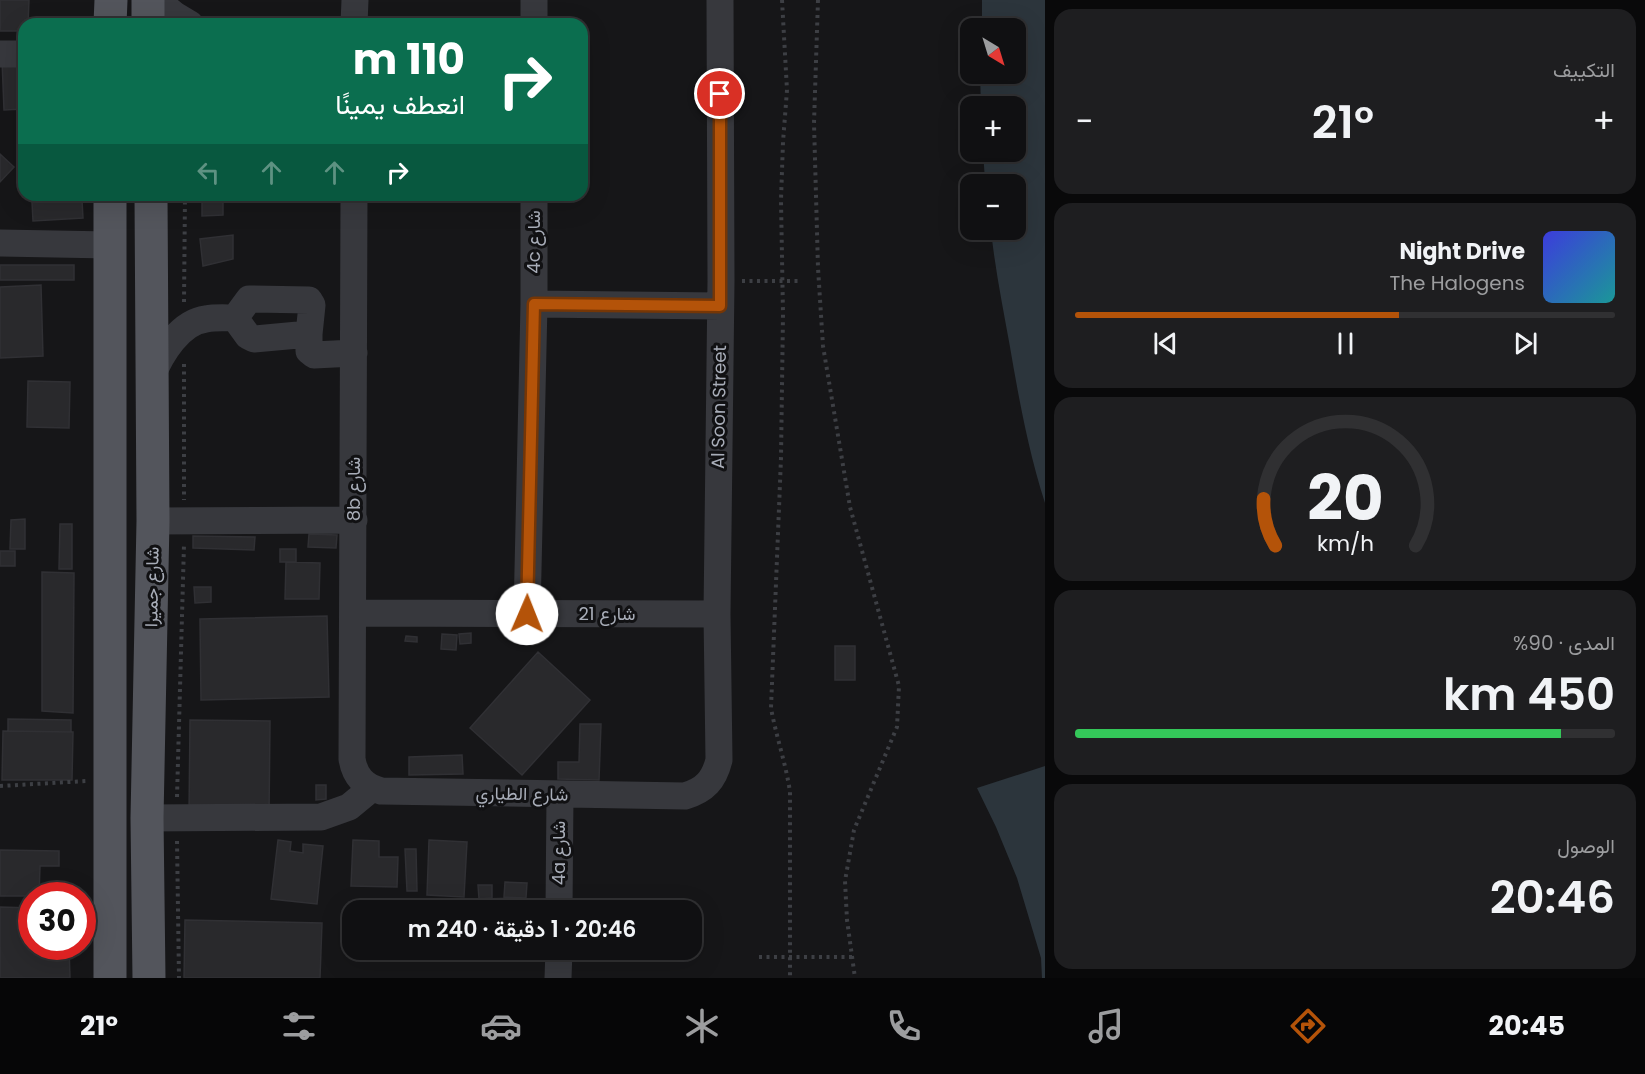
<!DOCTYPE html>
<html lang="ar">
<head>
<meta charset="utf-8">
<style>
	body { margin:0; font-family:Poppins,Vazirmatn,sans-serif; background:#1e1e20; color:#f1f3f6; direction:rtl; height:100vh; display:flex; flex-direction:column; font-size:22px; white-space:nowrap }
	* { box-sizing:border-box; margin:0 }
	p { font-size:20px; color:#9c9d9f }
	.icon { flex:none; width:33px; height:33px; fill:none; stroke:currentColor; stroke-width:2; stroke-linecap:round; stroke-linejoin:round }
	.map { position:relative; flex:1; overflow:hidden; direction:ltr }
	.drawer { display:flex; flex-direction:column; gap:9px; padding:9px; background:#09090a; width:600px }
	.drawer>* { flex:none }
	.guide { position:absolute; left:18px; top:18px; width:570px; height:183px; border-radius:18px; box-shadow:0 6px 24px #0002,0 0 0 2px #303032; direction:rtl; background:#0b6e4f; color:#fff; overflow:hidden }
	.needle { width:39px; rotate:142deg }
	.buttons { position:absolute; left:960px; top:18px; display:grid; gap:12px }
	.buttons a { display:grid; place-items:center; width:66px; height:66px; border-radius:12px; background:#101012; box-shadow:0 6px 24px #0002,0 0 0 2px #303032; font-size:30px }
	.speed { position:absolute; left:18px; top:882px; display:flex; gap:12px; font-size:30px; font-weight:700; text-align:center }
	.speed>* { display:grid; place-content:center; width:78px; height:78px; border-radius:50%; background:#101012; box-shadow:0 6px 24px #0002,0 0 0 2px #303032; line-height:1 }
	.speed .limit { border:9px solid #d22; background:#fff; color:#111 }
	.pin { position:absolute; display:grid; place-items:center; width:51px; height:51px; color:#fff; margin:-26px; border:3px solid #fff; border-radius:50%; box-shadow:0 2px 6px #0007 }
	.me { position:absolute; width:66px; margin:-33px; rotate:1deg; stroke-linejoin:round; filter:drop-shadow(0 0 4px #0008) }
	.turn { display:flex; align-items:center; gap:21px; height:126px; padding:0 24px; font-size:27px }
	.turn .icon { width:78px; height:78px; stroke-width:2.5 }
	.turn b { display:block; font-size:42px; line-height:51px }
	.lanes { display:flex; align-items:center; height:57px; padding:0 24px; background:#0003; justify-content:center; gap:30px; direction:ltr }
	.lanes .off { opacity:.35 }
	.big { font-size:45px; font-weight:600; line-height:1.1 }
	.drawer .tile { flex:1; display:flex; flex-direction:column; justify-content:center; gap:9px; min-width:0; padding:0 21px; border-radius:18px; background:#1e1e20 }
	.drawer .dial { align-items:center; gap:0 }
	.dial svg { height:156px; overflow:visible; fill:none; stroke:#303032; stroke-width:7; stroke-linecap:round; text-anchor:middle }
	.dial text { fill:#f1f3f6; stroke:none }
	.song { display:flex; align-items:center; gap:18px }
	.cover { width:72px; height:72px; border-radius:9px; background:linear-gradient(135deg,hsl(240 70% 55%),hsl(180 70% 35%)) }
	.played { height:6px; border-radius:3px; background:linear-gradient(90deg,#b45309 60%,#303032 60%) }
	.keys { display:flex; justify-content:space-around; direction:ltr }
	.heat { display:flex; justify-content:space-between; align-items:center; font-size:33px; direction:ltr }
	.charge { height:9px; border-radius:4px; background:linear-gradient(90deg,#34c759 90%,#303032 0) }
	.trip { position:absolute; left:342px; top:900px; width:360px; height:60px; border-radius:18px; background:#101012; box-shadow:0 6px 24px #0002,0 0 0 2px #303032; font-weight:600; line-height:60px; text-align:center; direction:rtl }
	.dock { display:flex; height:96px; justify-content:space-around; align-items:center; background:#060607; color:#9c9d9f }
	.dock .icon { width:42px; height:42px }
	.dock .on { color:#b45309 }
	.dock b { font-size:27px; color:#f1f3f6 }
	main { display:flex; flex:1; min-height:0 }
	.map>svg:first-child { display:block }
</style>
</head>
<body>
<main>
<section class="drawer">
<div class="tile"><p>التكييف</p>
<div class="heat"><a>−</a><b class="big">21°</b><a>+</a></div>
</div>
<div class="tile">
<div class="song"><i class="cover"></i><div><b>Night Drive</b><p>The Halogens</p></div></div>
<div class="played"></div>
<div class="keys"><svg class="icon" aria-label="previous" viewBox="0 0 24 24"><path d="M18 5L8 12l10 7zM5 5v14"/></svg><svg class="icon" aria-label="pause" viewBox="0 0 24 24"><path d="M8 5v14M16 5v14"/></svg><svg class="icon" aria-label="next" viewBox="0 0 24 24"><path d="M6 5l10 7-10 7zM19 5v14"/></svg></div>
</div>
<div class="tile dial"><svg viewBox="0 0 100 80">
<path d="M14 69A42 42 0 1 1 86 69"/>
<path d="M14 69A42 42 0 0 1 8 45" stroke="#b45309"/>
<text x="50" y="56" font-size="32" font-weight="700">20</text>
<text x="50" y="72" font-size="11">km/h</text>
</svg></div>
<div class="tile"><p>المدى · 90%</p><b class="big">450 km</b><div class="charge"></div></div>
<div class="tile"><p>الوصول</p><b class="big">20:46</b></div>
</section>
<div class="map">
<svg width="1045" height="978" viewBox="0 0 1045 978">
	<rect width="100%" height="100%" fill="#161618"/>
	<path fill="#2c353c" d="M982,0H1045V503C1029,453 1019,400 1010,347C1003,308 995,269 991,230H1016V184H985V180L983,152H1016V106H981L980,74H1016V28H982Z
		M1045,766V978H1042L1041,958L1017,878L996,827L977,788Z"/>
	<path fill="#29292c" stroke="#303034" stroke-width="1.5" d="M0,0H29L28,24H24V31H0Z
		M24,59V109L4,110L2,60Z
		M0,154L14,167L0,182Z
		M202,195H223V215L202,216Z
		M82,200L83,218L33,221L32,202Z
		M233,235V259L203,266L200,239Z
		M0,265H74V280H0Z
		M41,285L43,356L0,358V287Z
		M28,381L70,382L69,428L27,427Z
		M25,519V549H10L11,520Z
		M60,524H72V569H59Z
		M309,534L337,535L336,548L308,547Z
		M193,536L255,537L254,550L193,548Z
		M280,549H296V562H280Z
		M0,551H15V566H0Z
		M286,562L320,563L319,599H285Z
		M42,572L74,573L73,713L42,711Z
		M194,587H211V602L195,603Z
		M327,616L329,697L201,700L200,619Z
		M471,633V643L460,644L459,634Z
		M442,634L457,635L456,650L441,649Z
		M406,636L417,637V642L405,641Z
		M835,646H855V680H835Z
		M538,652L590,700L522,775L470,728Z
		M8,719L71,720V732L8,731Z
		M190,720L270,721L269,817L189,816Z
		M580,724H601L599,780L558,779V762H579Z
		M3,731L73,732L72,780H2Z
		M462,755L463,774L409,775V757Z
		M316,785H326V799L316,800Z
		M278,840L291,842L290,851L303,853V844L323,846L317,904L271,899Z
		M353,840L379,841V857H398L397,887L351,886Z
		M429,840L467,842L464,897L427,895Z
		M405,849H416L417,891H407Z
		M0,850L59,851V866H40L39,896H0Z
		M505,882L527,883L526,898L504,897Z
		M478,885H492V898L479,899Z
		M526,898V910H483V899Z
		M0,907L32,908V946H69L70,978H0Z
		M368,908H397V910H368Z
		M185,920L322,923L320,978H184Z
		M350,934H352V950H378L376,955L349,954Z
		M424,950H473V958L424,956Z"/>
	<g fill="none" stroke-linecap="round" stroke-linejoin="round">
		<path stroke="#3d3f44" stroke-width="4" stroke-dasharray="3 4.5" stroke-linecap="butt" d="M782,0L787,90L783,142L781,200L783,314L781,458L771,708C776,736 786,764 790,792V978
			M818,0L814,123L818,268L823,346L850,507L899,686L897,727L854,830L845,881L847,920L855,978
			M742,281H801
			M184,302L185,195
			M184,364V500
			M0,786L86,781
			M177,797L184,544
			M177,841L179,978
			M759,957H852"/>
		<path stroke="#37383d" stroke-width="27" d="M156,0L175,15L190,24
			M354,24L355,0
			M534,24V0
			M0,54H24
			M354,195L352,759C355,777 364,786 381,791L685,796C705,790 714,780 719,760L717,614L721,281L720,0
			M0,243L110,245
			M534,304L720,306
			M235,318L249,299L309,300L312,305L309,334
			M152,376C161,354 180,322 206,319C216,317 226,318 235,318L248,336L254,339L309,334V351L314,355L354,353
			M153,521L354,520
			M353,613L717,614
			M527,614L534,304V195
			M147,818L321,817L349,807L372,788
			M559,910L560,795
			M558,978L559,950"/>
		<path stroke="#53555c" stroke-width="33" d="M110,24L111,0
			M148,24V0
			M110,978V195
			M149,978L147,818L153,521L151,195"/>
	</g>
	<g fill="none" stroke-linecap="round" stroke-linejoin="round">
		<defs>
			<path id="route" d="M527,614L534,304L720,306V94"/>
		</defs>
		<use href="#route" stroke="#753606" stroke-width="15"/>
		<use href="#route" stroke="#b45309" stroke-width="10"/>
	</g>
	<g text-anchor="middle" stroke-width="6" stroke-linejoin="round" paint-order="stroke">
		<g font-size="18" fill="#a8adb8" stroke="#111113">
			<text transform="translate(534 242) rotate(-90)" y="6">4c شارع</text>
			<text transform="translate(719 407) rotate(-89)" y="6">Al Soon Street</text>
			<text transform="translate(354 489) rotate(-90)" y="6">8b شارع</text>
			<text transform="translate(152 587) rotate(-89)" y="6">شارع جميرا</text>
			<text x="607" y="620">شارع 21</text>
			<text transform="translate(522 794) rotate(1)" y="6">شارع الطياري</text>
			<text transform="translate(559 853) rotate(-90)" y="6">4a شارع</text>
		</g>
	</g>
</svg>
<div class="buttons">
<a><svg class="needle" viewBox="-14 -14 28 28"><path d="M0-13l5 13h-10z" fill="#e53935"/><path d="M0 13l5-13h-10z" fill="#9c9d9f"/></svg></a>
<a>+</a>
<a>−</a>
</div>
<div class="speed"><div class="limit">30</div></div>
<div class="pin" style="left:720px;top:94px;background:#d93025"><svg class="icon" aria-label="arrive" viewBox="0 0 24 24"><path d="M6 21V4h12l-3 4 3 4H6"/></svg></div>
<svg class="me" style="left:527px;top:614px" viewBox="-20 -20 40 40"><circle r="19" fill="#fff"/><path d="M0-13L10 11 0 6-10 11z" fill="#b45309"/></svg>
<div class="trip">20:46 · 1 دقيقة · 240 m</div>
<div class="guide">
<div class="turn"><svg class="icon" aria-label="right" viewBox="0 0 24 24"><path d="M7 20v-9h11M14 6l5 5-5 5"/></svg><div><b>110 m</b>انعطف يمينًا</div></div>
<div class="lanes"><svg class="icon off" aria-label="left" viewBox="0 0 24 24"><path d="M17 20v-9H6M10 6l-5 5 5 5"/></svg><svg class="icon off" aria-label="ahead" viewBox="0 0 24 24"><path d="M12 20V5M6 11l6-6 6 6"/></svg><svg class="icon off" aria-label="ahead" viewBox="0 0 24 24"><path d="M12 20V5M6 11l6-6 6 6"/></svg><svg class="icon" aria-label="right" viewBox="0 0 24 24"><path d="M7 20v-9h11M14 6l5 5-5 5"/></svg></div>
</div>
</div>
</main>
<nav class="dock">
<b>20:45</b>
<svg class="icon on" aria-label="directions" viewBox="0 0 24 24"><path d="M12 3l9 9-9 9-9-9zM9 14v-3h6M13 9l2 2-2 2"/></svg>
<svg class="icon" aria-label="music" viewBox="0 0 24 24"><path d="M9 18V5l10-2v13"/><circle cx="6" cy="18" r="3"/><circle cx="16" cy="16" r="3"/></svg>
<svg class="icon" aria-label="phone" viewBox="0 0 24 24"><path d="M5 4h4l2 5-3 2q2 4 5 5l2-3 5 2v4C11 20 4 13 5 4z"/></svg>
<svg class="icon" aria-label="climate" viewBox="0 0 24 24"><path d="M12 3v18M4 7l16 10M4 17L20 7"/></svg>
<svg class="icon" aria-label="car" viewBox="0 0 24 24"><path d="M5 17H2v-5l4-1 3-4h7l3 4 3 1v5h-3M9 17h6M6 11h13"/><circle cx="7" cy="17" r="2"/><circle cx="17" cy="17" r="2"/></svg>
<svg class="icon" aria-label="filters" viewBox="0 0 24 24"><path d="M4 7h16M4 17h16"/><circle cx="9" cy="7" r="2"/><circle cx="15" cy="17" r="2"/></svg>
<b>21°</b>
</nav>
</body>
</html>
